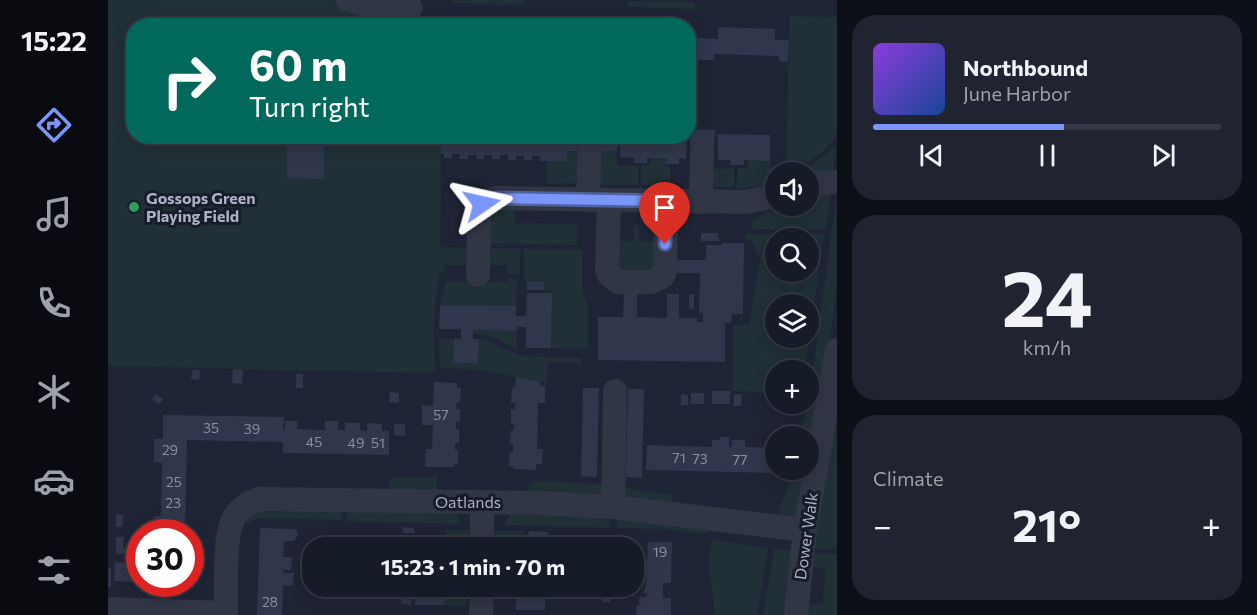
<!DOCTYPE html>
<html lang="en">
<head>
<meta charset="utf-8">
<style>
	body { margin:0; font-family:Commissioner,sans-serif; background:#1f2430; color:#f1f3f6; height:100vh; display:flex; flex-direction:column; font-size:22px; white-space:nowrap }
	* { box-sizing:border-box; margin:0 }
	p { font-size:20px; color:#9ea1a8 }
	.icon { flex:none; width:33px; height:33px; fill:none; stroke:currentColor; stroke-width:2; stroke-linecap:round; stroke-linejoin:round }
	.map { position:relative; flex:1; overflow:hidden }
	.drawer { display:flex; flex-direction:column; gap:15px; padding:15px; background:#0c0f16; width:420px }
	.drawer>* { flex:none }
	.hud { position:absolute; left:18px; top:18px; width:570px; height:126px; border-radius:24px; box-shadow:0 3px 15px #0003,0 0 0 2px #353945; background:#00695c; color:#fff; overflow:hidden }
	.controls { position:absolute; left:657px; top:162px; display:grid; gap:12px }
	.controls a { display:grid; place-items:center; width:54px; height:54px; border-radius:50%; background:#161b28; box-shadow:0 3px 15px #0003,0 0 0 2px #353945; font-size:30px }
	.speed { position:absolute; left:18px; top:519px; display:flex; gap:12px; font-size:30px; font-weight:700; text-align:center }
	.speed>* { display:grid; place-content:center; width:78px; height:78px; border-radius:50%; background:#161b28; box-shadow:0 3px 15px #0003,0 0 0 2px #353945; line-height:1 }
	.speed .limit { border:9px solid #d22; background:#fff; color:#111 }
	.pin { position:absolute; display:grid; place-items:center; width:51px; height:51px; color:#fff; margin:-62px -26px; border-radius:50% 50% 50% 0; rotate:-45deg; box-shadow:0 0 6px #0007 }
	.pin .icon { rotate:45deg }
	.me { position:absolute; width:66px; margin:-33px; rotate:79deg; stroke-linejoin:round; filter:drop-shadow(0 0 4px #0008) }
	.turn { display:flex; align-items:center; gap:21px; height:126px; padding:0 24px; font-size:27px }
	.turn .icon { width:78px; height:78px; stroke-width:2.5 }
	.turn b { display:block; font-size:42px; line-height:51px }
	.big { font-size:45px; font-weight:700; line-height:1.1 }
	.drawer .card { flex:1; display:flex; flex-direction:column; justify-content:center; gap:9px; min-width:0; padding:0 21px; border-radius:24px; background:#1f2430 }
	.drawer .dial { align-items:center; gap:0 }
	.dial b { font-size:78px; line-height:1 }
	.song { display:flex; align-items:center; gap:18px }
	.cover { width:72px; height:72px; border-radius:9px; background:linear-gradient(135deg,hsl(270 70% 55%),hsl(220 70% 35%)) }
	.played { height:6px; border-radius:3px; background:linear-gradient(90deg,#7a96f9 55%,#353945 55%) }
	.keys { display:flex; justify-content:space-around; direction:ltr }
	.heat { display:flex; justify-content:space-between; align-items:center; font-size:33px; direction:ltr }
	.trip { position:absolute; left:194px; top:537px; width:342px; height:60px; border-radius:24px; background:#161b28; box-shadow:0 3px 15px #0003,0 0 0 2px #353945; font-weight:700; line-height:60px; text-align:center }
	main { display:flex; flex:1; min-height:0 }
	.dock { display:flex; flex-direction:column; width:108px; justify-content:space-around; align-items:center; background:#090b10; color:#9ea1a8 }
	.dock .icon { width:42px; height:42px }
	.dock .current { color:#7a96f9 }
	.dock b { font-size:27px; color:#f1f3f6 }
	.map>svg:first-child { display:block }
</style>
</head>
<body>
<main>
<nav class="dock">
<b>15:22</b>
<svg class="icon current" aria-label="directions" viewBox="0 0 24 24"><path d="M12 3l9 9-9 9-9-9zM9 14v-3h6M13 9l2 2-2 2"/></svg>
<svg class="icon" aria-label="music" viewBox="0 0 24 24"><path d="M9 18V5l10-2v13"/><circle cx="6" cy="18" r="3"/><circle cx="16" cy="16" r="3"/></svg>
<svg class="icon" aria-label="phone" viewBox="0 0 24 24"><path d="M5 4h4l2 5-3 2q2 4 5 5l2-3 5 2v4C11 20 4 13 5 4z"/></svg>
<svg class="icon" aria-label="climate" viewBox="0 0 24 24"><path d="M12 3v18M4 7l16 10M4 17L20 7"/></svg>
<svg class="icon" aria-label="car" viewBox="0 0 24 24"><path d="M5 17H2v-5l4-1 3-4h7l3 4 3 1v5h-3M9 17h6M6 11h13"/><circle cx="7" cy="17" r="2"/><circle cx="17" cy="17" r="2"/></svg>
<svg class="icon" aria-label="filters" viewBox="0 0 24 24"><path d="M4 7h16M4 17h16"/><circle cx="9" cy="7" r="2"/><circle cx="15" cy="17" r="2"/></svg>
</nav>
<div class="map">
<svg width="729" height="615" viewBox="0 0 729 615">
	<rect width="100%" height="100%" fill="#1e2435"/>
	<path fill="#203036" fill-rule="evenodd" d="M0,0H274V24L316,25L26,26V136L333,137L332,247L363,248V265H336V272H332L327,303L326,334L327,370L322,373L0,366Z
		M346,0H414L416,5L344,3Z
		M520,1L586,2L588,9L520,7Z
		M682,16L729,17V130C727,147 697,164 683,172H678Z
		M728,146L725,173L695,172Z
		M459,151L476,152L475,184L438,183L439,161H459Z
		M487,151H509V166H530V185H486Z
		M543,158H559L558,166L562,167V186L533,185V166H542Z
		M640,160L662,161V183L654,186L629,188L630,168H640Z
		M626,168V187H599L605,169Z
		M701,193H715L723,196L717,230L642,229C646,215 656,214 669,210L668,206H700Z
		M728,198L729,284L715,392H702Z
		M406,206V223L469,224V245L379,243C380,220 380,209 406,206Z
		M526,225H531V241L548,242L546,272L511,271L509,241L526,242Z
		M638,234H716L697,370H668L667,393L625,391V325H641L652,257L643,241L638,240ZM668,238H700V272H668ZM668,304H700V338H668Z
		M379,248H412V275L399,274V265H379Z
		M416,249L474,250V291L480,306V349L443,348L444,291L436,290V282H416Z
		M399,279H409L408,306L332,305L338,282H399Z
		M365,330L409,331V349L385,337L365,333Z
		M331,339H346V363L370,364L371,339L380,341L413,356L473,358V363L440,362L439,383L374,370L332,368Z
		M703,405L712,406L701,466L700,436H692L699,407Z
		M729,427V549H704L724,433Z
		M686,470H700L690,512L684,517L670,518C672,501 682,487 686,470Z
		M290,477H329V491L281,489L282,478Z
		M426,481L497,484L496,496L422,494L421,485Z
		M516,487L528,490L565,495L563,503L515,496Z
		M234,508V520L154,518L148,519L141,523L135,517L142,511Z
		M239,508L347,510L352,524L239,521Z
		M402,512L501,517V528L397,525Z
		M509,517L600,525L599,534L558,529L509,528Z
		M338,530H361V547H337Z
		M388,531H416V542H409V547L388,548Z
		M605,540L660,548L649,615H606C608,591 595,562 605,540Z
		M666,549L686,551L680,615H655Z
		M704,554H729V615H698L699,604L715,605L718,569L703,567Z
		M336,587H360L359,606L336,605Z"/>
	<path fill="#30374c" d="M350,22L406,24V26H349Z
		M610,27L667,29V40H681L680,62L671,61V56L606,54V60H585V54H580V38L610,39Z
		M582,129L607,130L606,147L582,146Z
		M610,134L662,135V161L636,160V165H622L623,160H610Z
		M179,136H234V145H216V179L179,178Z
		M333,136H469V151H459V161H431L432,156H424V160H416V156H408V160H400V155H392V159H384V155H376V159H368L369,155H360V159H351L352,154H344V158H336V154H333Z
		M493,136H510L509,151H493Z
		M512,136H579L578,159L571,158V164H558L559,158H539V163H526V158L512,157Z
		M593,233H610L611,241H593Z
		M614,243H636L635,314H624L623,323H617V362L490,360V317H515L516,293H529V317L559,318V294H571V318H589V322H595V313H591L592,273H566V260H598V245H614Z
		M419,282H436V290H419Z
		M419,293H444L443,348H418V327H409V331L365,330V339H371L370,364L345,363L346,339H353V329H331L332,305L408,306V316H418Z
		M581,294H586V309H581Z
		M125,369L135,370L134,384L124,383Z
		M84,370H92L91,380L83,379Z
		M188,374H195V388H188Z
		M408,377L432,382V386H437V403H430V407L429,449H435L434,464H428V470L405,469V466H401L402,452H405V444H402L403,430L406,431V424H403V409H407V403H403L404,388H407Z
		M326,382L349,383V388H353L352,402H349L348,409H352V422H348V429H351V443H347V450H350V465L346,464V467H317L318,449H324L325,425H314V405L325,406Z
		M475,388H491L489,477L473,476Z
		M520,389H536L534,478L518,477Z
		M604,391H622V404H604Z
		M282,392L291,393V403L281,402Z
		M583,393H596V404H583Z
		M48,394L55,399L51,404L44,399Z
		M573,394L580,395V405H573Z
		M626,394H634L633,406H625Z
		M55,415L176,417L175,429H177V421H189V429L217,430V421H230V430H237V423H252V430L259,431V423L274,424V431H281V455L175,453V442L79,440L77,532H53V530H45L46,516H53L54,466V463L46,462V439H55Z
		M286,424H297V436L286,435Z
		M612,437H621V447H624V440H637V447L668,448V473L538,470L539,445L604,447V440H612Z
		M8,515H15L14,527H8Z
		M295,527L306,528V533H295Z
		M152,528L186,529L190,532L189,537L186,541H176L175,557H184L183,570H175V573H186L185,586L175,585L174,615H149Z
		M421,531L440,532V538H420Z
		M8,537H16L15,547H19V554H8Z
		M308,540L337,541V548H308Z
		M409,542H438V548H409Z
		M540,542H564L563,583H555V598H563V615H528L529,605H533L531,603V599L533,597H539V593H536L539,575H532V562H539Z
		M7,562L24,563V582L6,581Z
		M0,568H3V587H0Z
		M212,586H224V592L212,591Z
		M307,586H336V605H307Z
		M408,586H437V610H408Z
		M494,592H503L502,603L494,602Z
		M293,599H303V605L293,604Z"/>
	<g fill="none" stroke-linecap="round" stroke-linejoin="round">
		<path stroke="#313645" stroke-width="24" d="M240,0L274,10L303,8
			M700,184L729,182
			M480,200L482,136
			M501,200L499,269L501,275L510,282H544L555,276L557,271L558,201
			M593,202L594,152
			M370,275L371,210C375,202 379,200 388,198L637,202L668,196
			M374,502V548
			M505,507L507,391
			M0,609L118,613
			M118,615C119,592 115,538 125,520C130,509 139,504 150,499L431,503L505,507L697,530
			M373,615L374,586
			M688,615L697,530L729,350"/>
	</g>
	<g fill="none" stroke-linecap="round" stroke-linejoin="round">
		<defs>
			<path id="route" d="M374,204L388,198L558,201L557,244"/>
		</defs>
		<use href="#route" stroke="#4f62a2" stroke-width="15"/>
		<use href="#route" stroke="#7a96f9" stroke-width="10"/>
	</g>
	<circle fill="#2e9e5b" stroke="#171c2a" stroke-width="2" cx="26" cy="207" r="6"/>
	<g text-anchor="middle" stroke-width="6" stroke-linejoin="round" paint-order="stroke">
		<g font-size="14" fill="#8a90a3">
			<text x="333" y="420">57</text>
			<text x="103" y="433">35</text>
			<text x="144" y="434">39</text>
			<text x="206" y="447">45</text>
			<text x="248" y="448">49</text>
			<text x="270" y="448">51</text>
			<text x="62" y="455">29</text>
			<text x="571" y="463">71</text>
			<text x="592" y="464">73</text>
			<text x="632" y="465">77</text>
			<text x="66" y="487">25</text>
			<text x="65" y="508">23</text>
			<text x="552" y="557">19</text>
			<text x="162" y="607">28</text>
		</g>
		<g font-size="16" font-weight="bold" fill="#abb0c3" stroke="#171c2a" text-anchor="start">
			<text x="38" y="204">Gossops Green<tspan x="38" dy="18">Playing Field</tspan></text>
		</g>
		<g font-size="16" fill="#abb0c3" stroke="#171c2a">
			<text x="360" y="508">Oatlands</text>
			<text transform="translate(698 536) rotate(-82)" y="6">Dower Walk</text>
		</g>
	</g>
</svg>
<div class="controls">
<a><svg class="icon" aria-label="sound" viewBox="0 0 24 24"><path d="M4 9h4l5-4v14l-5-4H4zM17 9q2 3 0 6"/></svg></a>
<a><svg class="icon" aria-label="search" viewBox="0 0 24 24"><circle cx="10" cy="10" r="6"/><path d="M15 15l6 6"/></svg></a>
<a><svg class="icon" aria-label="layers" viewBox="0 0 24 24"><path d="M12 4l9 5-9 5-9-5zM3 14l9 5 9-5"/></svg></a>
<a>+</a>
<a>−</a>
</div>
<div class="speed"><div class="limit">30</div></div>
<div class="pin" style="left:557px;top:244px;background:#d93025"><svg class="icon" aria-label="arrive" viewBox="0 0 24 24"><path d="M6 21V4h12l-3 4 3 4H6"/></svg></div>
<svg class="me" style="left:374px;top:204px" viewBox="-20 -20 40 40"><path d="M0-17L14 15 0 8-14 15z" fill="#7a96f9" stroke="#fff" stroke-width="4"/></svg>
<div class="trip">15:23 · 1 min · 70 m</div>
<div class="hud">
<div class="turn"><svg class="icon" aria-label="right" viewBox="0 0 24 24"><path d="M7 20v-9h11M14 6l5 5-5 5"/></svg><div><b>60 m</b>Turn right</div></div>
</div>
</div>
<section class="drawer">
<div class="card">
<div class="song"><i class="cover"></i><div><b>Northbound</b><p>June Harbor</p></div></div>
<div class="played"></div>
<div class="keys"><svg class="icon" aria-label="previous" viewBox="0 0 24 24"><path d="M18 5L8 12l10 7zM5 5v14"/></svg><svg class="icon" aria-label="pause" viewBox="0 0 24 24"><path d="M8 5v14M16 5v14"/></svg><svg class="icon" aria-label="next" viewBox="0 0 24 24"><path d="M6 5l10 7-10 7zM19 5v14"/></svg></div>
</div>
<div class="card dial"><b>24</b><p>km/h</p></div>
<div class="card"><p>Climate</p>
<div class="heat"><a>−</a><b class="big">21°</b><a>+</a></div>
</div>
</section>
</main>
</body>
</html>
